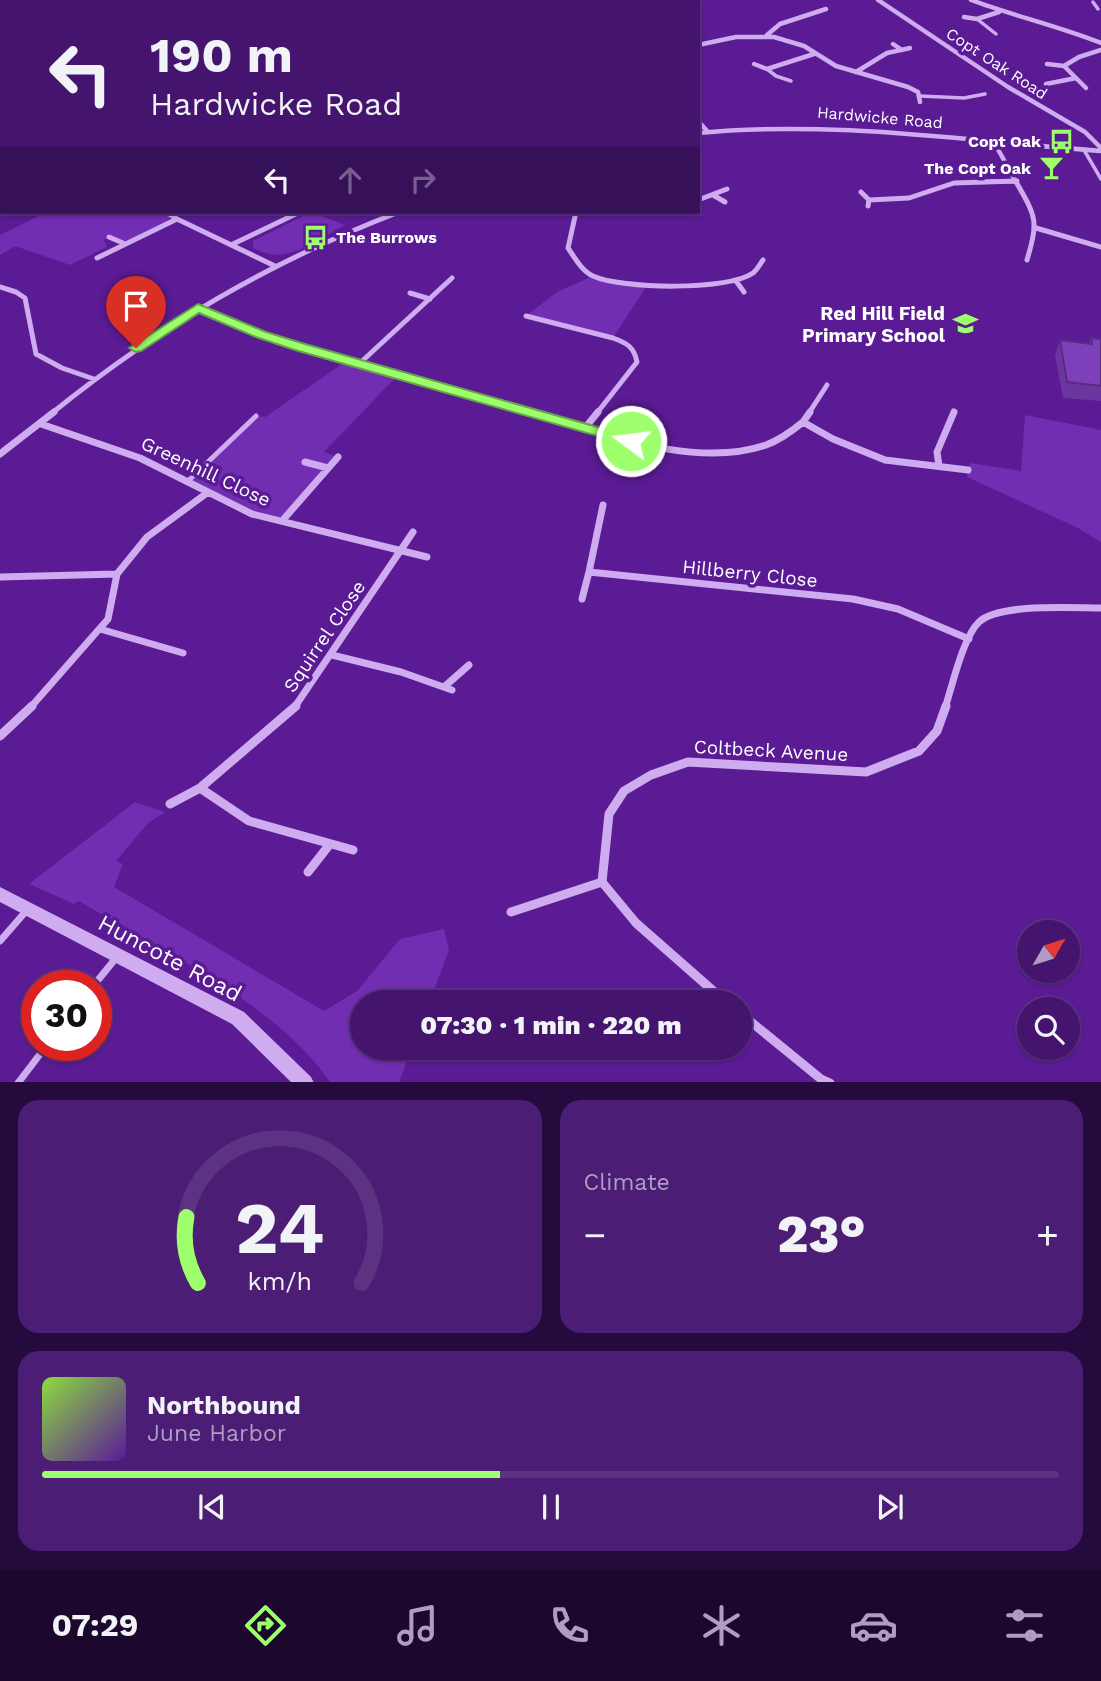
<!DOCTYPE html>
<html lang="en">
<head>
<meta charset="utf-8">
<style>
	body { margin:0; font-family:"Work Sans",sans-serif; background:#4b1d74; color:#f1f3f6; height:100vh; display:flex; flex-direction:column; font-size:26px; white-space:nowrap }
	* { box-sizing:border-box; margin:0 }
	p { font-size:23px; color:#af9ec3 }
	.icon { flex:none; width:38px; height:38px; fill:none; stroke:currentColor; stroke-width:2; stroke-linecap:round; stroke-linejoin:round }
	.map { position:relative; height:1082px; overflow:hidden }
	.drawer { display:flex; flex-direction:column; gap:18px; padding:18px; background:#250b3d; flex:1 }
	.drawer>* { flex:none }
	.hud { position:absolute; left:0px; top:0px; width:700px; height:214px; box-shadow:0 2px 5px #0004,0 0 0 2px #5c3382; background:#44146f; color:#f1f3f6; overflow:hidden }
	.needle { width:46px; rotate:51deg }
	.buttons { position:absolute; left:1017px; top:920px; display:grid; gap:14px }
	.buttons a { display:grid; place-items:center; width:63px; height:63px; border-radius:50%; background:#44146f; box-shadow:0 2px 5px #0004,0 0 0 2px #5c3382; font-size:35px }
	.speed { position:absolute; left:21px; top:970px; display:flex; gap:14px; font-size:35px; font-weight:700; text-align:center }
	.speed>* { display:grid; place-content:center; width:91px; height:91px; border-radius:50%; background:#44146f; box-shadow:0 2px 5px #0004,0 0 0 2px #5c3382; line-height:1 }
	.speed .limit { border:10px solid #d22; background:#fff; color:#111 }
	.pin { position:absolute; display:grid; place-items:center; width:60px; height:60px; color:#fff; margin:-72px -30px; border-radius:50% 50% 50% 0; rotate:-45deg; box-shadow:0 0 7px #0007 }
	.pin .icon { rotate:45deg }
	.me { position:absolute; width:77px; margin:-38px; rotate:285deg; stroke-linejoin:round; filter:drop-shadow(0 0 5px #0008) }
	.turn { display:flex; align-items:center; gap:24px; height:147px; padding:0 35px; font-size:32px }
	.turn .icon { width:91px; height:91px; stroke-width:2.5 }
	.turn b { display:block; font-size:49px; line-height:60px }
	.lanes { display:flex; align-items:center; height:66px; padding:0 35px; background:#0003; justify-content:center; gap:35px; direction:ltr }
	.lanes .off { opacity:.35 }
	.big { font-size:52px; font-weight:800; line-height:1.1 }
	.drawer .card { flex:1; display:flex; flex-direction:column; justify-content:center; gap:10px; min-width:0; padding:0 24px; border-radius:21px; background:#4b1d74 }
	.drawer .dial { align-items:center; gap:0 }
	.dial svg { height:182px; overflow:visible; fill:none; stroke:#5c3382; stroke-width:7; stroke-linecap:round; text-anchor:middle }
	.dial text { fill:#f1f3f6; stroke:none }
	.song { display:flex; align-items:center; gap:21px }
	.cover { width:84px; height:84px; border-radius:10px; background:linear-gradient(135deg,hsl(90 70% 55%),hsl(270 70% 35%)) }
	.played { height:7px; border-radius:4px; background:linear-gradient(90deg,#9cff6b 45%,#5c3382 45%) }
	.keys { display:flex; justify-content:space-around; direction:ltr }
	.heat { display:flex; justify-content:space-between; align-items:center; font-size:38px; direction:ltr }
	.drawer .tiles { flex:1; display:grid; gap:18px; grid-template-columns:1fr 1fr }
	.card:last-child { grid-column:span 2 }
	.trip { position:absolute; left:350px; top:990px; width:402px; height:70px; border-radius:35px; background:#44146f; box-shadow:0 2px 5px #0004,0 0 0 2px #5c3382; font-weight:800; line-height:70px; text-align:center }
	.tabs { display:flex; height:112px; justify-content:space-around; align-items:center; background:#1b082c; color:#af9ec3 }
	.tabs .icon { width:49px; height:49px }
	.tabs .selected { color:#9cff6b }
	.tabs b { font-size:32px; color:#f1f3f6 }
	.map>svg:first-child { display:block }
</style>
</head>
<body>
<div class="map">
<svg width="1101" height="1083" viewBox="0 0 1101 1083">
	<rect width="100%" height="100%" fill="#5a1b94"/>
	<path fill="#712eb2" d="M47,212H166L177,219L123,243L109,237L104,240L107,247L70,265L15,246L0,255V235Z
		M311,212L345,225C314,241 286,267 253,248V241Z
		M593,276L646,287L613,338L526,316L557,292Z
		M348,360L398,375L324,452L338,457L282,521L252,514L189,480L256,416L265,417Z
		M1025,415L1101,430V542L1078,528L967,477L970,463L1021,471Z
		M135,802L165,812L148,823L116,861L123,864L114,887L324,1011L357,991L400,939L444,929L449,950L429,1003H362V1048H412L399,1082H330C278,1005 158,948 79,901L74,904L29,884Z"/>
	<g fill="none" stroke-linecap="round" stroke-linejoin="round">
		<path stroke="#ceacef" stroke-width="3.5" d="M1093,2L1098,9
			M977,19L996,34
			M767,69L776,76L791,81
			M920,96L964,98L985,94
			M1084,150L1101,179"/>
		<path stroke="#ceacef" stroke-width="5" d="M189,480L256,416"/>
		<path stroke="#ceacef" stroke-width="7" d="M0,941L27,910
			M94,985L116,958
			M18,1083L47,1045"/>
		<path stroke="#ceacef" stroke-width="4.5" d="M878,0L1008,87L1085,132L1101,148
			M971,0C1014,16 1058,26 1101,43
			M964,17L977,19L999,12
			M767,35L780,24L826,9
			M893,44L902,50
			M698,45L736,37H774L804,46L836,66L908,87L918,92L920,102
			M754,64L767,69L814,54
			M1047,64L1064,66
			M856,72L887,53L910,48
			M1046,84L1076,78
			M1086,88L1064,66L1079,57L1101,50
			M698,121L708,132
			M698,133C834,120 966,141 1101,151
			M994,142L1016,182
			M979,182L1017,181"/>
		<path stroke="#ceacef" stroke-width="5" d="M1015,180C1036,217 1039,219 1027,260
			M861,192L869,200
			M713,195L725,202
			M698,200L727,189
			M868,206L869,200L909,198L954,183L1017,181
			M166,212L177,219
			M576,212L568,248C575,258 582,271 593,276C621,289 728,291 753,273C757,270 760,264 763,260
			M632,212H636
			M1036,228L1101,247
			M109,237L123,243
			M233,244L300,212
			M97,258L177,219L275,266
			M736,281L744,292
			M0,287L16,292L25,298L36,354L62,368L94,379
			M410,293L430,299
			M198,308L261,335L534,413
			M526,316L613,338C627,343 634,347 637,362L597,413
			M360,363L452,278
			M52,413C160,326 269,262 399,212
			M809,413L827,385"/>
		<path stroke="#ceacef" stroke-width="7" d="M527,412C597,431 694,470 766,445C780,440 792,431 803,422L833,439L885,460L968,470
			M803,422L810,412
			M41,424L140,458L252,514L427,557
			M585,428L598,412
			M0,454L54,412
			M305,462L328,468
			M939,466L937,452L954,412
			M603,505L589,572L853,599L898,609L969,639
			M282,521L338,457
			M0,577L117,574
			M582,599L589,572
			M100,629L183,653
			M332,655L401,672L452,690
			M444,687L469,665
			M30,708L108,619L117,574L147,537L207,493
			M294,708L413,532
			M945,708C952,687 963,637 979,622C999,603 1074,608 1101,608"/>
		<path stroke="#ceacef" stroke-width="9" d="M296,706L200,788L249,821L353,850
			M0,736L32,706
			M170,804L200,788
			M308,872L330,844
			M511,912L602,882
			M727,1003L636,923L602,882L609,814L624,791L651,775L688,762L866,772L919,751L937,731L946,706
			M740,1013L821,1079L830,1083"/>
		<path fill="#ceacef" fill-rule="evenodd" d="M0,887L244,1012L311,1077L314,1083H292L232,1024L0,902Z"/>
	</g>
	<path fill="#6c36a0" d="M1091,338L1101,339V401L1063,398L1055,355L1060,340L1089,343Z"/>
	<path fill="#7d3fba" stroke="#582c82" stroke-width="2" d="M1091,338L1101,339V386L1067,382L1060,340L1092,344Z"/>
	<path fill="#9cff6b" stroke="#65a646" stroke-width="2" d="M198,304L266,332L305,344L636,438L639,441L631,445L626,444L295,350L256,337L199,313L141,351L136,352L129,348Z"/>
	<defs>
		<symbol id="bus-bare" viewBox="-9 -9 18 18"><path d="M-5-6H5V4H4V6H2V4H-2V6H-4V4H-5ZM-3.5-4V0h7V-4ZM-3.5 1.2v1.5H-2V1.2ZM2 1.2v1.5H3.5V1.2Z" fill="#9cff6b" stroke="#5a1b94" stroke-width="2.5" paint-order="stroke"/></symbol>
		<symbol id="bar-bare" viewBox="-9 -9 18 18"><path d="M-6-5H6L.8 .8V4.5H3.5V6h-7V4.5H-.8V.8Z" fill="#9cff6b" stroke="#5a1b94" stroke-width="2.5" paint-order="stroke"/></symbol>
		<symbol id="school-bare" viewBox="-9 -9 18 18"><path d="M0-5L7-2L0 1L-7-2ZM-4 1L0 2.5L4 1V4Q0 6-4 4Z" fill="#9cff6b" stroke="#5a1b94" stroke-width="2.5" paint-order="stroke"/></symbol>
	</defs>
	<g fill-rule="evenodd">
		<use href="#bus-bare" x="1044" y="124" width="35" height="35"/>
		<use href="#bar-bare" x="1034" y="150" width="35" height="35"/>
		<use href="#bus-bare" x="298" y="220" width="35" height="35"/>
		<use href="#school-bare" x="948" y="306" width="35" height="35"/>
	</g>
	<g text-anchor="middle" stroke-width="7" stroke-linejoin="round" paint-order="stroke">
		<g font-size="16" fill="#fff" stroke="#5a1b94">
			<text transform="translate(997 63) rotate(33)" y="6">Copt Oak Road</text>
			<text transform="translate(880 117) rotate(5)" y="6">Hardwicke Road</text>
		</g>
		<g font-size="16" font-weight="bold" fill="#fff" stroke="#5a1b94" text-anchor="end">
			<text x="1041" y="147">Copt Oak</text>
			<text x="1031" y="174">The Copt Oak</text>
			<text x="336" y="243" text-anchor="start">The Burrows</text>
		</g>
		<g font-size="19" font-weight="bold" fill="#fff" stroke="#5a1b94" text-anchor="end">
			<text x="945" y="320">Red Hill Field<tspan x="945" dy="22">Primary School</tspan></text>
		</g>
		<g font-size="19" fill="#fff" stroke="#5a1b94">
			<text transform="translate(206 471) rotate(25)" y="7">Greenhill Close</text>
			<text transform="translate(750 573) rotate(6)" y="7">Hillberry Close</text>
			<text transform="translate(324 636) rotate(-56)" y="7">Squirrel Close</text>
			<text transform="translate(771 750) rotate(3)" y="7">Coltbeck Avenue</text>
		</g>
		<g font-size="23" fill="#fff" stroke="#5a1b94">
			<text transform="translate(170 958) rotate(28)" y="8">Huncote Road</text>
		</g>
	</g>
</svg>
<div class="buttons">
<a><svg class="needle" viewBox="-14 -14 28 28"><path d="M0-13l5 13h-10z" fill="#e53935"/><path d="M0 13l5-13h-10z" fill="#af9ec3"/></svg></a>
<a><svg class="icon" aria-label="search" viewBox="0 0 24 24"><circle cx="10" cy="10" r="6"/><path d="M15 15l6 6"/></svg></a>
</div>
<div class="speed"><div class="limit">30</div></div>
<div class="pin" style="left:136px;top:348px;background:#d93025"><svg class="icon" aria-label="arrive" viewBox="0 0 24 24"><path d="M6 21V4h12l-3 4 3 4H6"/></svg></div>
<svg class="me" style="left:631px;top:441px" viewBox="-20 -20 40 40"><circle r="17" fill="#9cff6b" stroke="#fff" stroke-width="3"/><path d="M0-11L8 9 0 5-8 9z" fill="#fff"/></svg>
<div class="trip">07:30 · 1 min · 220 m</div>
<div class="hud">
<div class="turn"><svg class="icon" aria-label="left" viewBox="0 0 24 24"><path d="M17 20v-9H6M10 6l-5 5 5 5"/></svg><div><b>190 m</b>Hardwicke Road</div></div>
<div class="lanes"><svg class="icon" aria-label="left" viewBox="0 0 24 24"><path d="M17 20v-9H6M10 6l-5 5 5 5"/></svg><svg class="icon off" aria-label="ahead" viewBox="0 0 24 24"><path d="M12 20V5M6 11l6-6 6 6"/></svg><svg class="icon off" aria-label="right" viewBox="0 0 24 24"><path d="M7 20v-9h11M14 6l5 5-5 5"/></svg></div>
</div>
</div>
<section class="drawer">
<div class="tiles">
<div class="card dial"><svg viewBox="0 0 100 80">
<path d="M14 69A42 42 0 1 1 86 69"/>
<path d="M14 69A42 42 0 0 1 9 40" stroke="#9cff6b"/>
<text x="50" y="56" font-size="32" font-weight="700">24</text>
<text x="50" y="72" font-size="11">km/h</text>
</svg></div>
<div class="card"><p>Climate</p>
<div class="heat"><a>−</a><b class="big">23°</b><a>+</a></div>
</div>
<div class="card">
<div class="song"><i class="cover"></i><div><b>Northbound</b><p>June Harbor</p></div></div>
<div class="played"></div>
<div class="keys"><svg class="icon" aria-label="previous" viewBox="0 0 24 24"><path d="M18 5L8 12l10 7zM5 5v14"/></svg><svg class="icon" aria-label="pause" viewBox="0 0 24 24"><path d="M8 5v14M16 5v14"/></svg><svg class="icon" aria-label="next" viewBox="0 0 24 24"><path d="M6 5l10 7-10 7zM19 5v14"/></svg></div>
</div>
</div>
</section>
<nav class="tabs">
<b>07:29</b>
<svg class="icon selected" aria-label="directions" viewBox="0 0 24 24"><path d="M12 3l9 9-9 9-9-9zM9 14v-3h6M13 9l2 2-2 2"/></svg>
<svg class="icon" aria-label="music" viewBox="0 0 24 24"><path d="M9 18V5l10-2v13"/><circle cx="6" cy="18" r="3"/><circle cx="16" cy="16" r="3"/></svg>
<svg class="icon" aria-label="phone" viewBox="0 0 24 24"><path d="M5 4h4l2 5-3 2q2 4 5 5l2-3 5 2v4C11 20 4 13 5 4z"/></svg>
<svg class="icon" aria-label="climate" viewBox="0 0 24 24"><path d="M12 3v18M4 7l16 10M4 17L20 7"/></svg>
<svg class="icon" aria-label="car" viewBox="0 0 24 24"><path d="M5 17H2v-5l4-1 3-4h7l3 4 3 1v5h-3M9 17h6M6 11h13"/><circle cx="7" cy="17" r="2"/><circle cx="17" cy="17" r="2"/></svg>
<svg class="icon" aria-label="filters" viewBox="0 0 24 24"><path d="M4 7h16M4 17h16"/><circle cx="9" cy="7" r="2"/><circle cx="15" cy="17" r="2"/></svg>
</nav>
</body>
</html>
